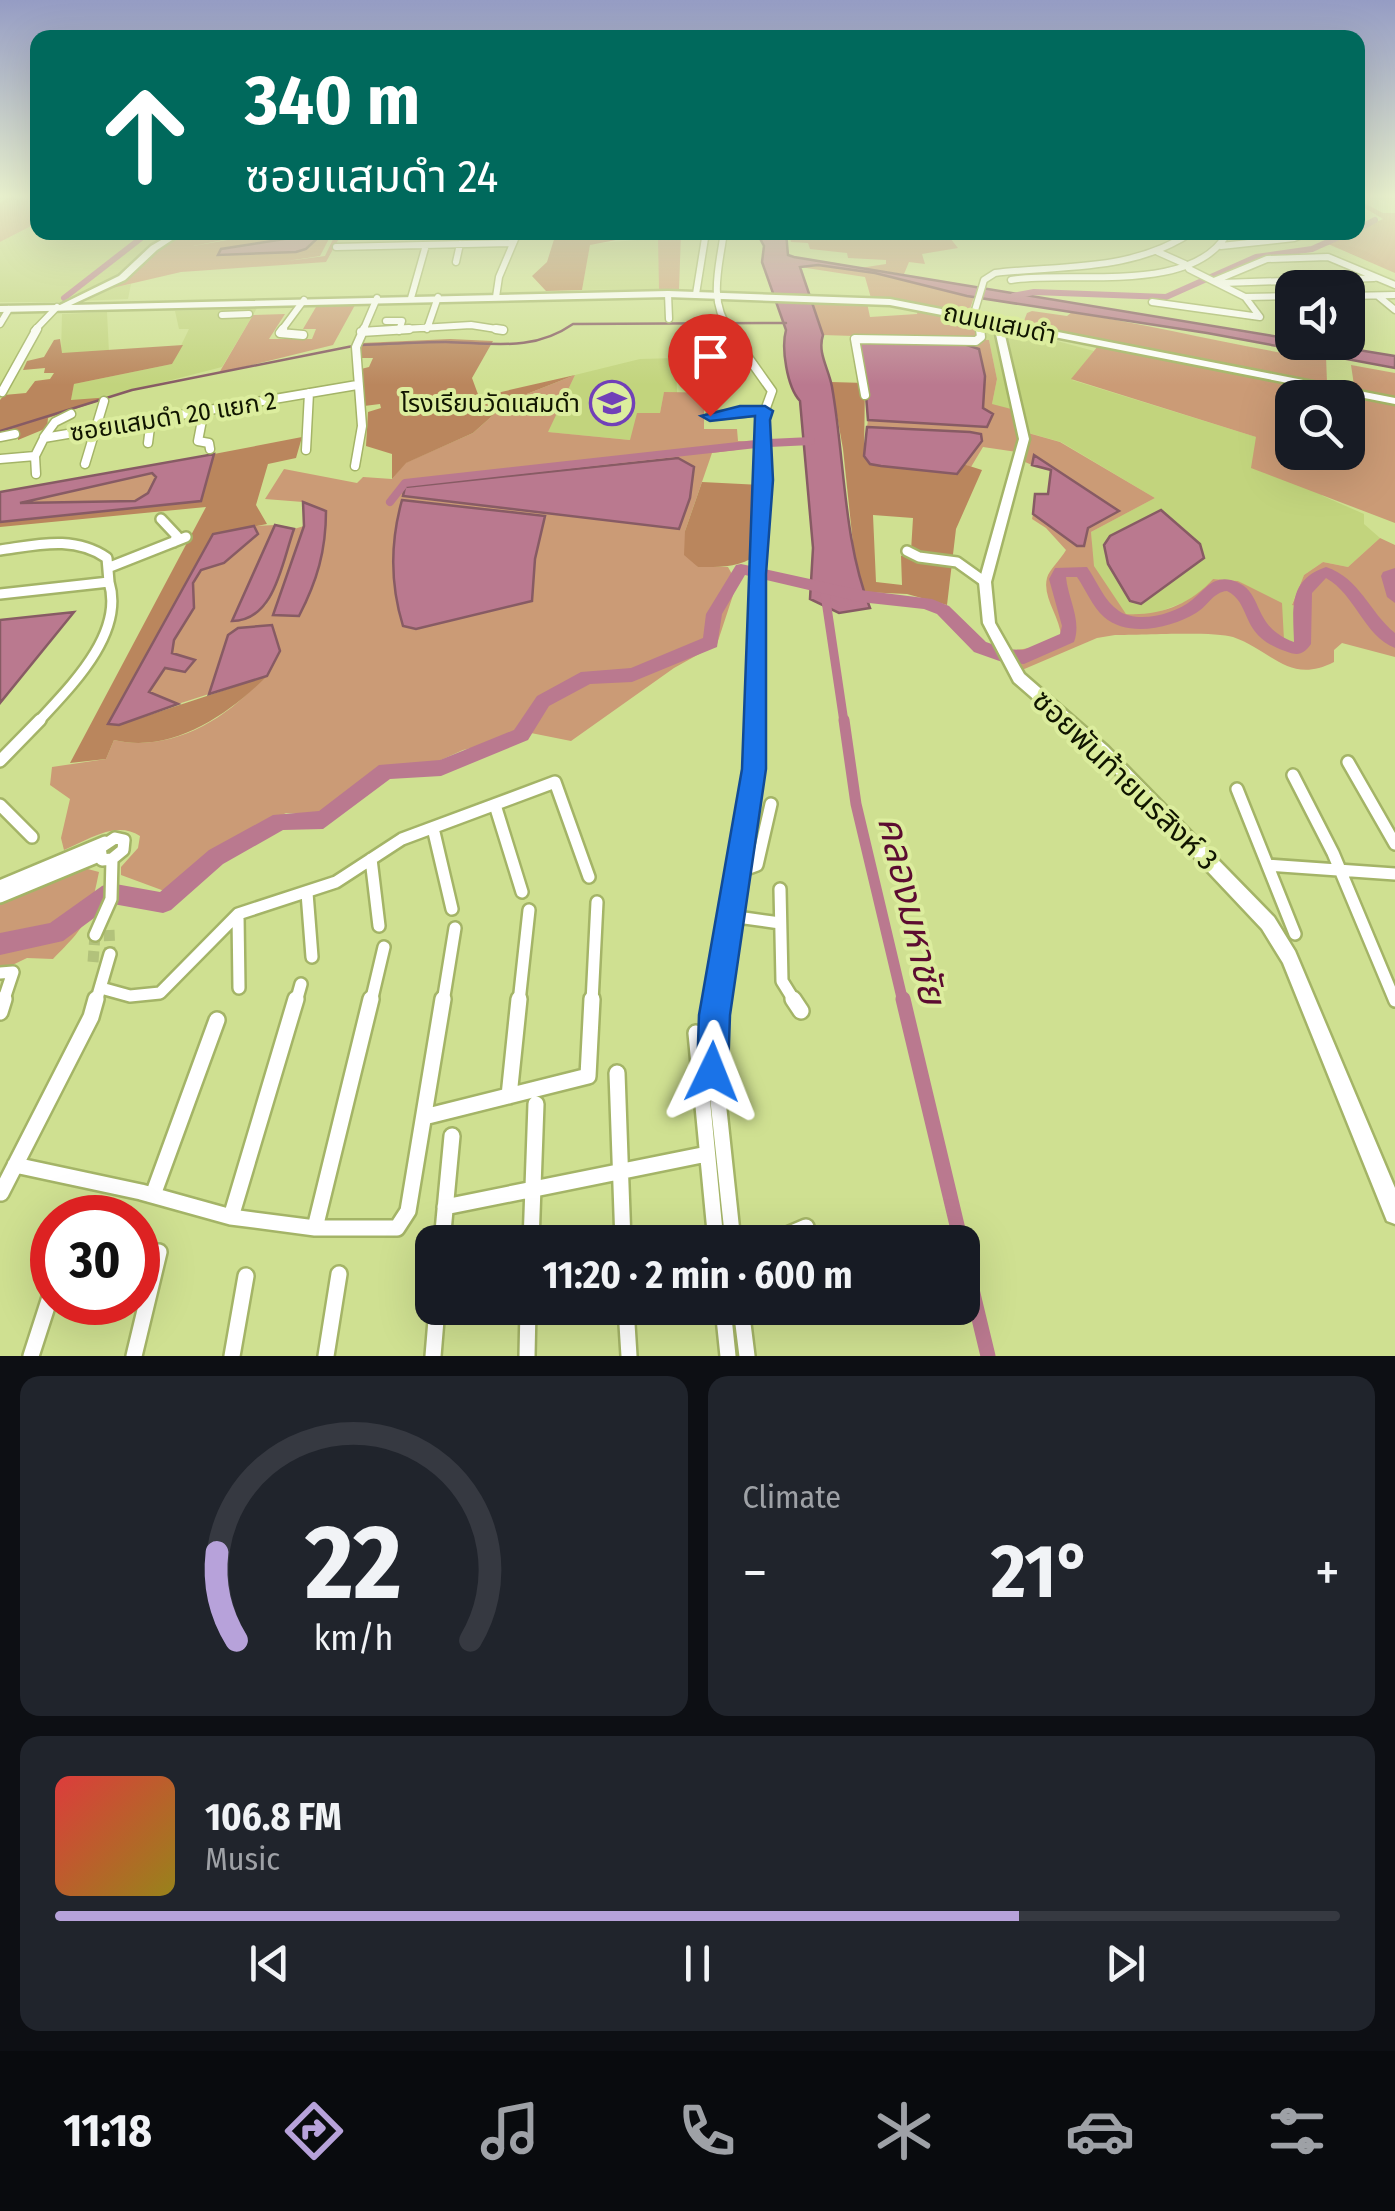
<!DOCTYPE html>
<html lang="en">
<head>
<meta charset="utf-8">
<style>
	body { margin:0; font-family:"Fira Sans Condensed","Noto Sans Thai",sans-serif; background:#20242c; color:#f1f3f6; height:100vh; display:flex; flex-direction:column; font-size:38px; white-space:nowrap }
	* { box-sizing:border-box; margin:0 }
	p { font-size:32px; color:#9ea1a6 }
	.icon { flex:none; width:55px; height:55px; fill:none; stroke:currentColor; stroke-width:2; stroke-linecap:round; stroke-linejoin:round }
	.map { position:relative; height:1356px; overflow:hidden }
	.sheet { display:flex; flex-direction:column; gap:20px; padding:20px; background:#0d0f14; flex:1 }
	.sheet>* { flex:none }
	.top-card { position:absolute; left:30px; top:30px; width:1335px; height:210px; border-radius:20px; box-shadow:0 10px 40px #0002; background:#00695c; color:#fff; overflow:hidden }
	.tools { position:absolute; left:1275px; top:270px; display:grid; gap:20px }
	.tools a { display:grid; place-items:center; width:90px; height:90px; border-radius:20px; background:#171b24; box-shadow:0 10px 40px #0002; font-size:50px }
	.speed { position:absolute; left:30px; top:1195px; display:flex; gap:20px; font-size:50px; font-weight:700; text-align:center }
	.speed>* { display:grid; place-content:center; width:130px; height:130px; border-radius:50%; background:#171b24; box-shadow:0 10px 40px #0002; line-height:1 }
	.speed .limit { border:15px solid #d22; background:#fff; color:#111 }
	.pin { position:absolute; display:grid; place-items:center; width:85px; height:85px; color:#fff; margin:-102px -42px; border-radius:50% 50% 50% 0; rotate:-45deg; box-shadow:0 0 10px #0007 }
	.pin .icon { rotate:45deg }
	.me { position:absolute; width:110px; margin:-55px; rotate:2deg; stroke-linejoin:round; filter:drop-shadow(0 0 8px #0008) }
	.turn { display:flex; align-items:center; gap:35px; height:210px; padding:0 50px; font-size:45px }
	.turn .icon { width:130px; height:130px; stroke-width:2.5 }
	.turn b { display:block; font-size:70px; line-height:85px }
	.big { font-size:75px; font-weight:700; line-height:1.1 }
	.sheet .widget { flex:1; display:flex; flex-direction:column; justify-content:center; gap:15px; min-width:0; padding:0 35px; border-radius:20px; background:#20242c }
	.sheet .dial { align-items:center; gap:0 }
	.dial svg { height:260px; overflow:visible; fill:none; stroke:#363941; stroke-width:7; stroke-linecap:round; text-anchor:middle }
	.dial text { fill:#f1f3f6; stroke:none }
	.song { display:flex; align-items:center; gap:30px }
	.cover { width:120px; height:120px; border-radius:15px; background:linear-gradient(135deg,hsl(0 70% 55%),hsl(50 70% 35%)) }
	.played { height:10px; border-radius:5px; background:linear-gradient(90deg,#b7a2da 75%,#363941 75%) }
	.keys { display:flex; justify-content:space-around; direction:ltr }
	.heat { display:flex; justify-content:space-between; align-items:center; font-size:55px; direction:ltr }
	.sheet .tiles { flex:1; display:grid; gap:20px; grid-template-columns:1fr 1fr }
	.widget:last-child { grid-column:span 2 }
	.trip { position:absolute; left:415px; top:1225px; width:565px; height:100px; border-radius:20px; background:#171b24; box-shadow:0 10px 40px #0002; font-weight:700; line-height:100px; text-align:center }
	.tab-bar { display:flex; height:160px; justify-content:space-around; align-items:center; background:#090b0e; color:#9ea1a6 }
	.tab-bar .icon { width:70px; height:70px }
	.tab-bar .on { color:#b7a2da }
	.tab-bar b { font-size:45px; color:#f1f3f6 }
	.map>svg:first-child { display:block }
</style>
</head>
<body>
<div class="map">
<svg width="1395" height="1356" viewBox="0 0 1395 1356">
	<rect width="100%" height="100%" fill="#cfe091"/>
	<path fill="#c2d47d" d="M37,223L38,232L231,233L169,242L111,288L131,284L128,299L77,301L91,293L60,302H0V242Z
		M659,238V289L582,290L590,244Z
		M257,308L222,367L90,401L71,400L74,384L172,364L189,329H179L175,311Z
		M107,312L109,353H61L62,314Z
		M975,319L1094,351L1072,380L1256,437L1323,496L1364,514V524L1380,538L1348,567L1323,562L1304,575L1292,604L1302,607L1309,647L1283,641L1255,591L1238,581L1213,579L1198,597L1148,616L1126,614L1119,608L1093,566L1091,532L1155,498L1061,442L1018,430L992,404L997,379L989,340L977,339Z
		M676,358L677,393H664L660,413L631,440L547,432L575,375L640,359Z"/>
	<path fill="#cb9b76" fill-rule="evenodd" d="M11,195H17L15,199L37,200V223L0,242V203Z
		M1358,200L1383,213H1395V273L1328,244L1383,219L1358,204Z
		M806,232L818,237L853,235L851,233H946L958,248L922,254L925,264L909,262L904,274L860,268L886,264V260L848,258L847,253L810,249L808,243L791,242L790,237Z
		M231,233H259L193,246L267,233H332L320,256L287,261L325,256L336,233H342L326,262L181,272L108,289L170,241Z
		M607,233H681L679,290L659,289L658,238L616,240Z
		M818,265L875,273L974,297L970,309L964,311L871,298L865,277L800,267Z
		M811,301L867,303L870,317L917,314L919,308L975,319L977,339L989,340L997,379L992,404L1015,410L1018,423L1017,452L983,447L971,467L963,464L982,442L980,434L867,427L868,420L987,427L857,345L854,336L823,335Z
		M355,305L333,345L219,373L253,315L285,314L269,339H312L316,329H303L316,307Z
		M1032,311L1067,316L1072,312C1154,326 1233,345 1316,359L1326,356L1327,383L1333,389L1022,326L1027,313Z
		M1098,346L1395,404V523L1251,468L1256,437L1071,379ZM1292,398H1348V452H1292Z
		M1351,365L1395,373V399L1355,392Z
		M575,375L548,432L630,440L637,413H660L664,392L727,393L724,402H704V429H737L738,441H756L740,442L736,450L712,453L685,531L698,567H728L737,583L717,644L674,668L571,741L531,733L463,750L432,764L384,766L320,814L286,813L223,845L167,892L121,875V867L138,848L140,836C116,820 88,840 64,850L61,838L70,799L50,785L52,767L106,759L114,740C178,756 251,706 280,651L228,635L209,694L178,704L148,693L165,668L194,660L171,654L174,640L194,607L193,583L201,570L224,563L258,534L254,526L275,525L232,621L266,605L294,529L304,526L273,614L299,616L326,511L303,502L265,499L284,469L357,483L363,477L392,479L405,463L473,433L509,401ZM694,467L690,499L679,529L404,496L406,487L593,469ZM545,516L535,559L532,601L489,610Z
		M1028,433L1060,442L1155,498L1091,532L1094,566L1126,614C1160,616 1191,604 1213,579L1238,581L1282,603L1284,640L1308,646L1302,607L1292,605L1304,575L1323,562L1348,567L1380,538L1395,545V657L1342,643L1334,650V662C1289,685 1273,651 1233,637C1215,631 1140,635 1115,635L1097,638L1022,670L1009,651L1037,647L1061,636C1060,617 1042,597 1047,578C1049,570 1061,559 1066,550L1046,528L1032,519L1033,514L1076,546H1083L1087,528L1118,511L1034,456L1032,465L1025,462Z
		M153,473L156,477L148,493L135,501L13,503Z
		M84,868L99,872C89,920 88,924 53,959L27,958L0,971V903Z"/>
	<path fill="#ba865d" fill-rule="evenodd" d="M556,233H607L616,240L590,245L582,290L546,291L532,276L547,262Z
		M60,339L62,353L183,345L172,364L74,384L71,400L111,397L48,418L47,428L18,440V431L0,434V400L4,395L26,393L35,381L50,379L54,373H44L45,368L23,370L27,361L44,357L54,340Z
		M450,339L493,341L472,378L479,397L575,375L509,401L473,433L406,463L392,479V454L366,446L368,412L381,408L380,404L364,406L361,369L369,367L373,358H359L362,343Z
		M831,382L865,383L864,456L870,464L957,474L963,464L982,470L956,529L947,605L907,594L864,592L856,572L843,449ZM873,515L913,518L911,551L901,556L902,585L876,582Z
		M302,437L296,458L268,464L256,505L267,524L213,534L109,723L119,725L267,676C228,715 172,754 114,740L106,759L70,763L206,507L0,527V522L201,501L214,454Z
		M702,482L761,485L757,555C738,568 720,567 698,567L684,555L685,531Z"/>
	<path fill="#ba798f" stroke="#875b64" stroke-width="2.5" fill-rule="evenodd" d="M323,233L306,249L296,252L218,255L221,249Z
		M757,233H786L788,255L794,257L1395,356V368L1207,333L967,296L875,273L818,265L800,267L823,335C817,353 829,369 832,387C845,460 843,540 870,608L839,613L810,599L813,548L800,401C787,387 781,348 786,330L762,262L764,246Z
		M864,340L964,344L979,349L985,376L983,408L993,414L987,427L868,420L865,383L857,345Z
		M867,427L970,432L981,434L982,441L957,474L881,466L870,464L864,456Z
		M214,454L201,501L0,522V492ZM152,473L156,477L148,493L135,501L20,503Z
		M1034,455L1119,511L1088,528L1084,546H1077L1033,514L1035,494H1048L1051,470L1032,465Z
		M678,458L694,467L690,498L679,529L403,496L405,487Z
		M402,500L545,516L535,559L532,601L416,629L403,626C390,584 390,543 402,500Z
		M303,502L326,511C326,551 317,581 299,616L273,615L304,526Z
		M1161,510L1200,544L1204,558L1141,604L1130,601L1108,564L1104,545L1110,536Z
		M275,525L294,529C282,562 275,621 232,621Z
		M254,526L258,534L224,563L201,570L193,583L194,608L174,640L172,653L195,660L185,672L165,668L149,692L178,704L119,725L108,724L213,534Z
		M74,612L0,703V620Z
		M272,625L280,651L267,676L209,694L228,635L238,628Z"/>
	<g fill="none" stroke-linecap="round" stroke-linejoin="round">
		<path stroke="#875b64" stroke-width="2.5" d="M361,345C389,344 418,342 446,342C493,343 533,352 573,324L786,323
			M0,431L132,390L353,346"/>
		<path stroke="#ba798f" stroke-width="6" d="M1358,229L1375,220
			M1013,296L1034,292L1166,297L1256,257L1312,249L1350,232
			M64,298L149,232"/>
		<path stroke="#ba798f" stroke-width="8" d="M769,443L811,441
			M390,502L405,483L756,444"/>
		<path stroke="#ba798f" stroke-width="9" d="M825,594L844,722"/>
		<path stroke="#ba798f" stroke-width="11" d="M844,720L856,804L903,1002"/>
		<path stroke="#ba798f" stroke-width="15" d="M903,999L961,1242
			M962,1248L988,1356"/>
		<path fill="#ba798f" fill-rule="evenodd" d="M741,564L860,590L932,599L949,606L986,642L1006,649L1023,650L1060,634L1062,626L1049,579L1055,568L1087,567C1097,581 1104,601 1119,611C1138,624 1175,614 1192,600C1205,590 1212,576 1231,580C1266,589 1249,626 1294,642C1293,608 1288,580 1326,567C1360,578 1369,612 1395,633V648C1363,635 1356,595 1326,578L1312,593L1311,644C1303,655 1298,656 1285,651C1238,635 1253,604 1227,591C1213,592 1208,606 1196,613C1171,628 1128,638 1104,617C1092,606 1086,590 1077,577H1066C1068,599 1082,620 1074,642L1024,664L1005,663L974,652L937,614L924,609L860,602L745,575L722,614L717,647L632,682L590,684L549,706L528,740L441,776L390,779L323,829L283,830L223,864L171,910L163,913L113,904L63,941L0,955V933L50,923L102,886L110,883L160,892L209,850L273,815L319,811L379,765L440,760L514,730L537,696L581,672L631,668L703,638L706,614L736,565Z
			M1395,568V603L1387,597L1381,576L1383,572Z"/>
		<path stroke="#b2c27b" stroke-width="11" stroke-dasharray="11 6" stroke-linecap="butt" d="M109,930L110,954
			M93,962L95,935"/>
		<defs>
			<path id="street-far4" d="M724,232C719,268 708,300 730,331
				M1221,246L1294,238L1309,232
				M336,247L513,243
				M1158,252L1185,264
				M456,262L460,244
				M1011,280C1070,270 1194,296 1228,232
				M1214,281L1267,259L1328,257L1395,285
				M1222,283L1374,278
				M668,294L669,319
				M696,294L706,232
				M1348,296L1395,295
				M1378,296L1395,310
				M496,297L499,277L518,232
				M1245,297L1292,296
				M411,298L426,245
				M1152,302L1260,317L1245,297L1189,269
				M1348,311L1355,317
				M222,315L249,314
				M973,317L984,280L995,273C1064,265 1132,272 1192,232
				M978,318L980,331
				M386,321H402L399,331
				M0,324L9,309
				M427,329L438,297
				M34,331L57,307
				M281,331L304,300
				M363,331L377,298
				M370,331L471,325L503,330"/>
			<path id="street-far3" d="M283,329L280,333L303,335
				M496,329L503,330
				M728,329L772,391L762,419V503
				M361,332L409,329
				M2,392L37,329
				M865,395L855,339L976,341L981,337L980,329
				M204,410L198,441L209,443L210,449
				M710,416L765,411
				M0,437L15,434
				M44,437L55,422L71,414
				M148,443L151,419
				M306,450L309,393
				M35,456L36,474
				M0,459L35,456L44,438L357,385
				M85,464L104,401
				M355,466L362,426L356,347L364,329"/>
			<path id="street-far2" d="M161,519L177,536L174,542
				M0,550C37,545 74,535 107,558L109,582
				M907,551L919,557L957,562L985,582
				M110,567L186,537
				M0,594L109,582C125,634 70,687 38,722
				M754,722L756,575L762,501"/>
			<path id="street-far1" d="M0,761L40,720
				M1348,762L1395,844
				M1293,775L1333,853L1395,1001
				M1237,789L1295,934
				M0,805L32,837
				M495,805L522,892
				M433,828L452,909
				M115,838L124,840L123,850L112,859L102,860L100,848Z
				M371,859L379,926
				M1268,865L1395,874
				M738,872L757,865L771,804
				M0,886L105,842
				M780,889L782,981L795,1002
				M307,893L312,957
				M0,897L99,856
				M238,915L239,988
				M730,916L780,923
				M95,935L111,899L112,859
				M0,973L13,972L3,1002
				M101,988L130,996L160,993L238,914L336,882L402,839L555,782L589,877
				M96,1002L110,954
				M296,1002L301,984
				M371,1002L384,947
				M443,1002L455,928
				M519,1002L529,910
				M592,1002L597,902
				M718,1002L754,769L755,720"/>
			<path id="street" d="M719,999L712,1044L733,1242
				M793,999L801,1011
				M0,1012L4,999
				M696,1033L716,1242
				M617,1073L623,1242
				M509,1096L519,999
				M424,1117L588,1076L592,999
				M15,1165L141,1192L231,1217L315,1228H397L408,1211L443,999
				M1,1193L91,1017L96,999
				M153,1195L217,1020
				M445,1207L707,1154
				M231,1217L296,999
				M315,1228L371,999
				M442,1242L452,1136
				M531,1242L536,1104
				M771,1242L806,1227
				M626,1308L629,1356
				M723,1308L728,1356
				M741,1308L747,1356
				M31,1356L52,1291
				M134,1356L159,1252
				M232,1356L246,1276
				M326,1356L339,1274
				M433,1356L437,1308
				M527,1356L528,1308"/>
			<path id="secondary" d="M175,232H184L157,250L125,280L71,305L668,291L890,299L1395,398V404L1003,327L1029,439L991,582L995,623L1024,674L1108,747L1274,917L1295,951L1395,1188V1224L1387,1221L1283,963L1262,929L1098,755L1014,682L983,623L979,582L1019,439L994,325L890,305L668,297L0,312V306L60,305L119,276L151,246Z"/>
		</defs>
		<use href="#street-far4" stroke="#a4b467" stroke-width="9"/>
		<use href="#street-far3" stroke="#a4b467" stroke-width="11"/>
		<use href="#street-far2" stroke="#a4b467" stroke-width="14"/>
		<use href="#street-far1" stroke="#a4b467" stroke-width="16"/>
		<use href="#street" stroke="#a4b467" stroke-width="20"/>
		<use href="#secondary" stroke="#a4b467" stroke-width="5"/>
		<use href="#street-far4" stroke="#fff" stroke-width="6"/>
		<use href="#street-far3" stroke="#fff" stroke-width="8"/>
		<use href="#street-far2" stroke="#fff" stroke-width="9"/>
		<use href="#street-far1" stroke="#fff" stroke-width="11"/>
		<use href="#street" stroke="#fff" stroke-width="15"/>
		<use href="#secondary" fill="#fff" fill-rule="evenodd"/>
	</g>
	<linearGradient id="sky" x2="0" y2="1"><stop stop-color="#959cc4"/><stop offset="0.51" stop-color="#e9f1ce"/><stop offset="1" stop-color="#e9f1ce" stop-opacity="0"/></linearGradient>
	<rect width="1395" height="385" fill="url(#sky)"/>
	<path fill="#1a73e8" stroke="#114b97" stroke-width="2.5" d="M740,406H765L773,411L770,420L773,480L766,574V769L730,1015L728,1072L724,1084L712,1088L701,1084L697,1072L699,1015L742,769L755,416L710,421L701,416Z"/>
	<defs>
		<symbol id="school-ring" viewBox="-11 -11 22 22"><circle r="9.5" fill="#dced9e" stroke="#7140b8" stroke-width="1.5"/><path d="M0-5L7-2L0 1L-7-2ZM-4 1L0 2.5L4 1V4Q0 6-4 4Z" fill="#7140b8"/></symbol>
	</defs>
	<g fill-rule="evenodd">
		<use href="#school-ring" x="587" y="378" width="50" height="50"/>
	</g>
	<g text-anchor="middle" stroke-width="8" stroke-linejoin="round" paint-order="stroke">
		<g font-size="25" fill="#101500" stroke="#dced9e">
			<text transform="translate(1000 323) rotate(12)" y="9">ถนนแสมดำ</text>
			<text transform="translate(173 416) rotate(-9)" y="9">ซอยแสมดำ 20 แยก 2</text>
		</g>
		<g font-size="25" fill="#101500" stroke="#dced9e" text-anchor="end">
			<text x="580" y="412">โรงเรียนวัดแสมดำ</text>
		</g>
		<g font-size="30" fill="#101500" stroke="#dced9e">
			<text transform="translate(1125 780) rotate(44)" y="10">ซอยพันท้ายนรสิงห์ 3</text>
		</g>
		<g font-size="38" font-style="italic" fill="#5c0c31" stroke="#dced9e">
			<text transform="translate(912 910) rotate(77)" y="13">คลองมหาชัย</text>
		</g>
	</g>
</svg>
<div class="tools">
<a><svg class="icon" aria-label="sound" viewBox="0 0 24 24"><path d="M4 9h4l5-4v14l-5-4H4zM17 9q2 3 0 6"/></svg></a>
<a><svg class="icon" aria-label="search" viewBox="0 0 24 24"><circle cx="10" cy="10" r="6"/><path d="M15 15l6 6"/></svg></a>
</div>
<div class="speed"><div class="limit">30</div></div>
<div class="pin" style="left:710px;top:416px;background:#d93025"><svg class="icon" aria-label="arrive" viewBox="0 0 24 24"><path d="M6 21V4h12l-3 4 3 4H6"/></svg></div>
<svg class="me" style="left:712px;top:1072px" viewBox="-20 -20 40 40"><path d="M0-17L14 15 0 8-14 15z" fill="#1a73e8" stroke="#fff" stroke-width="4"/></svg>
<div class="trip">11:20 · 2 min · 600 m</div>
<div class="top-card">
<div class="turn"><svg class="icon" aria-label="ahead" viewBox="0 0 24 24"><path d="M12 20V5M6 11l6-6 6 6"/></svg><div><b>340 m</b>ซอยแสมดำ 24</div></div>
</div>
</div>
<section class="sheet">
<div class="tiles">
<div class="widget dial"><svg viewBox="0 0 100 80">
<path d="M14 69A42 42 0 1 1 86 69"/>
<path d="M14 69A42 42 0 0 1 8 42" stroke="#b7a2da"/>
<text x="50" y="56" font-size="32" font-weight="700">22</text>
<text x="50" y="72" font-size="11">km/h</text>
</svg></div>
<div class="widget"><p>Climate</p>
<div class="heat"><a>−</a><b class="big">21°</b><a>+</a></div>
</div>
<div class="widget">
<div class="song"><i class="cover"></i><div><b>106.8 FM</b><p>Music</p></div></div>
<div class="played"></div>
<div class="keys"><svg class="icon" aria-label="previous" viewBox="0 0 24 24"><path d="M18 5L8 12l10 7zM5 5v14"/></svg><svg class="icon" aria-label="pause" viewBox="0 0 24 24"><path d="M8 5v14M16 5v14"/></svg><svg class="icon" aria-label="next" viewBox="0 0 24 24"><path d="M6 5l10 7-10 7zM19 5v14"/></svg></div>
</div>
</div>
</section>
<nav class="tab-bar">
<b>11:18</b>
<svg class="icon on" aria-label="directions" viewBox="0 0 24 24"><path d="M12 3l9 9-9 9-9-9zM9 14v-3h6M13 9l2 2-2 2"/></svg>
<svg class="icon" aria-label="music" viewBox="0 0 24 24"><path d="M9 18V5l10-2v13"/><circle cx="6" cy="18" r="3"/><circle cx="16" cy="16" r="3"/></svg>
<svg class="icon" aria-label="phone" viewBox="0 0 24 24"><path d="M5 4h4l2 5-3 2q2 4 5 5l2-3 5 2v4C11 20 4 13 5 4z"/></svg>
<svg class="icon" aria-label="climate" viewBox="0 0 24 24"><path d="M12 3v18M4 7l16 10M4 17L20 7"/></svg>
<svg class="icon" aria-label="car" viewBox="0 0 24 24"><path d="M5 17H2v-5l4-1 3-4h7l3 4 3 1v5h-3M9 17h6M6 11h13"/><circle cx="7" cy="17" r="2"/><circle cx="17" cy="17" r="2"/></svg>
<svg class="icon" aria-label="filters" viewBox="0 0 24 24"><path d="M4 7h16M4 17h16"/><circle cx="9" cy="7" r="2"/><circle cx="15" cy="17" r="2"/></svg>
</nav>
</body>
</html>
